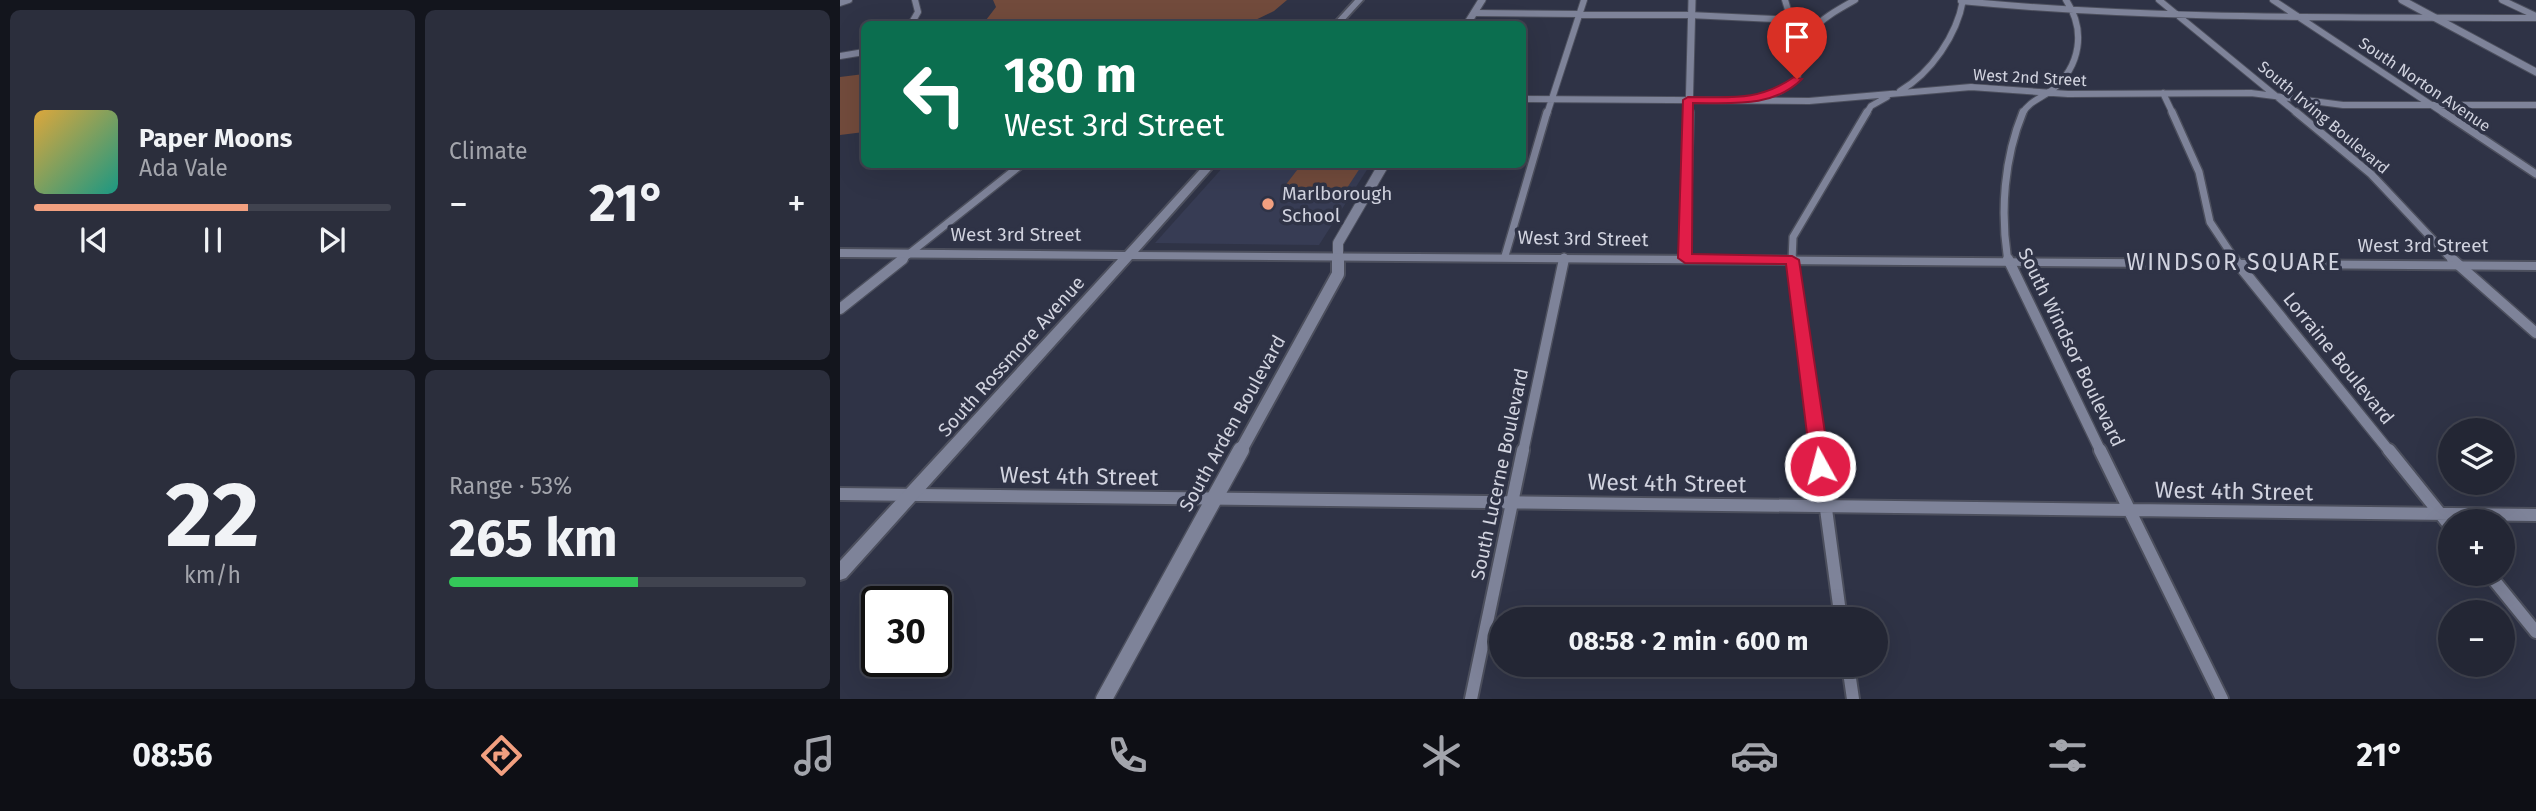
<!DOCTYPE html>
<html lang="en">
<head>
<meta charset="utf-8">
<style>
	body { margin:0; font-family:"Fira Sans",sans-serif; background:#2b2e3c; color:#f1f3f6; height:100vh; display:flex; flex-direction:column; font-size:26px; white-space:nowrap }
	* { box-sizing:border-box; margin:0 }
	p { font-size:23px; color:#a3a5ac }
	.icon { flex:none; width:38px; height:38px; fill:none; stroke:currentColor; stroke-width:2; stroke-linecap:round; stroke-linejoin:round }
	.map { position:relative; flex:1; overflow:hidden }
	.sheet { display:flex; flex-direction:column; gap:10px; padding:10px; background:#13151d; width:840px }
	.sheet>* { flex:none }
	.guide { position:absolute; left:21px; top:21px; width:665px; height:147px; border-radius:10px; box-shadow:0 7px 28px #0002,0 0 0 2px #40434f; background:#0b6e4f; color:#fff; overflow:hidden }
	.controls { position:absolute; left:1598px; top:418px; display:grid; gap:14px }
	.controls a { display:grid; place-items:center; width:77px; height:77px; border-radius:50%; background:#232634; box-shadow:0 7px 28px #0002,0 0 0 2px #40434f; font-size:35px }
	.speed { position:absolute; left:21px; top:586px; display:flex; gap:14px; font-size:35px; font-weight:700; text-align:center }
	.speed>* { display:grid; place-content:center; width:91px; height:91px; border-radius:50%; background:#232634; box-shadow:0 7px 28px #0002,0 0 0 2px #40434f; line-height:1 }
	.speed .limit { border:4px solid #111; border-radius:10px; background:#fff; color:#111 }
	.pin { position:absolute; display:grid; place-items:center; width:60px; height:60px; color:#fff; margin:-72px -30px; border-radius:50% 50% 50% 0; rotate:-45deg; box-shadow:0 0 7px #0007 }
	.pin .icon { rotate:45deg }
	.me { position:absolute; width:77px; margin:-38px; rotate:353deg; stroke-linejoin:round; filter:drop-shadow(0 0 5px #0008) }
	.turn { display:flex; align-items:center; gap:24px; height:147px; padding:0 28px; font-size:32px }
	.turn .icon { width:91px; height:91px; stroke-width:2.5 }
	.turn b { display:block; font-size:49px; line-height:60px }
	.big { font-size:52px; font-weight:700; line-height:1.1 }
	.sheet .card { flex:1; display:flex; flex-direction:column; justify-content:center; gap:10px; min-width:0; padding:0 24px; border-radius:10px; background:#2b2e3c }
	.sheet .dial { align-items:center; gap:0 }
	.dial b { font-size:91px; line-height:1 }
	.song { display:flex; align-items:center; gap:21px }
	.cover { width:84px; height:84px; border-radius:10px; background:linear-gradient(135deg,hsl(40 70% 55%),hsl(170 70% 35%)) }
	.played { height:7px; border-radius:4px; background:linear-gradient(90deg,#f2a080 60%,#40434f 60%) }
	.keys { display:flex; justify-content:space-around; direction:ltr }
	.heat { display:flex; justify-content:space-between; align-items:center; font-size:38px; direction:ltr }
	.charge { height:10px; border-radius:5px; background:linear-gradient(90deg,#34c759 53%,#40434f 0) }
	.sheet .tiles { flex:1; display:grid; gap:10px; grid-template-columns:repeat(2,1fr) }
	.trip { position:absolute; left:649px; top:607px; width:399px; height:70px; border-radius:35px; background:#232634; box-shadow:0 7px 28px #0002,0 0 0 2px #40434f; font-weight:700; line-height:70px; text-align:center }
	.dock { display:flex; height:112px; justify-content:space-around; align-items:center; background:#0e0f15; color:#a3a5ac }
	.dock .icon { width:49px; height:49px }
	.dock .current { color:#f2a080 }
	.dock b { font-size:32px; color:#f1f3f6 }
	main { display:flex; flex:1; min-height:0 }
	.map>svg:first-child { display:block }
</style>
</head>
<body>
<main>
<section class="sheet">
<div class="tiles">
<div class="card">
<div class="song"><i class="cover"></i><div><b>Paper Moons</b><p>Ada Vale</p></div></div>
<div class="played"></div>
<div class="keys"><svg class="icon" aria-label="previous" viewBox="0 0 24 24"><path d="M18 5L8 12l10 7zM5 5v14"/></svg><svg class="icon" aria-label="pause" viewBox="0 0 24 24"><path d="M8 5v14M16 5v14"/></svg><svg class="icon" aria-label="next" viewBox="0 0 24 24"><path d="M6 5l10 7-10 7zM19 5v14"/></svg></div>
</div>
<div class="card"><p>Climate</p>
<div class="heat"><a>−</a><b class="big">21°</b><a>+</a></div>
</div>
<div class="card dial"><b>22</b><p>km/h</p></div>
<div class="card"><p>Range · 53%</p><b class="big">265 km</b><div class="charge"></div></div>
</div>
</section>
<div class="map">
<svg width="1696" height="699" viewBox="0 0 1696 699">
	<rect width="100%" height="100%" fill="#2f3346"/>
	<path fill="#373c54" d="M385,165H530L479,245L315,243Z"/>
	<path fill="#724b3c" d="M153,0H447L434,11L407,24H143L156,7Z
		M24,74V132L0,135V77Z
		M461,165V164L522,165L507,188L444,187Z"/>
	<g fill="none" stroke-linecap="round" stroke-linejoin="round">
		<defs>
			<path id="minor-far3" d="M945,0L951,20
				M1319,0L1458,114
				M1433,0L1605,114
				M1662,0L1696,16
				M1121,1C1312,20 1504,17 1696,18
				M0,3L9,0
				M634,13L849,15L978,21
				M71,24L78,12L75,0
				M0,56L24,52
				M1060,91C1091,73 1117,35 1123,0
				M1323,93L1333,114
				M920,98L940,91L957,79C963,30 974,23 1015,0
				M682,99L969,101L1131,87L1228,94L1411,93L1503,105H1696
				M707,114L744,0
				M1026,114L1031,106L1047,97
				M1182,114C1189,101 1202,98 1212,90C1241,66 1246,30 1226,0"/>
			<path id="minor-far2" d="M1332,112L1359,172L1370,222L1396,261
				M1456,112L1531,174L1613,261
				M1603,112L1696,174
				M665,256L707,112
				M60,261L182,164
				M723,261L724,257
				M952,261L953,237L1027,112
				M1168,261C1160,212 1164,158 1183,112"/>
			<path id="minor-far1" d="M952,259L978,452
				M1168,259L1261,452
				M1394,259L1550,452
				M1612,259L1696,333
				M0,309L63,259
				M683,452L724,259"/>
			<path id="minor" d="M978,450L1001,620
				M1260,450L1382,699
				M1549,450L1610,526
				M0,494L1696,515
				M1649,574L1696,632
				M1008,665L1013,699
				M631,699L683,450"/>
			<path id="tertiary-far3" d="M1562,0L1696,72
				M627,24L642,0
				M849,114L852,0"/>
			<path id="tertiary-far2" d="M845,258L849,112
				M498,261V243L544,164"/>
			<path id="tertiary-far1" d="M400,452L498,274V259"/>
			<path id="tertiary" d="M264,699L401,450"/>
			<path id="secondary" d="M515,0H523L501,24H493Z
				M365,164H376L298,252L1696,262V270L292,259L6,578L0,580V561L278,259L0,257V249L285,252Z"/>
		</defs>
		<use href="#minor-far3" stroke="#4c4f5d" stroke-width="8"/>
		<use href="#minor-far2" stroke="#4c4f5d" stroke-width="10"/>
		<use href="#minor-far1" stroke="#4c4f5d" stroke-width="13"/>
		<use href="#minor" stroke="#4c4f5d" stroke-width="16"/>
		<use href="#tertiary-far3" stroke="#4c4f5d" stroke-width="9"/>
		<use href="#tertiary-far2" stroke="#4c4f5d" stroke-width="12"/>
		<use href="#tertiary-far1" stroke="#4c4f5d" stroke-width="16"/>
		<use href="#tertiary" stroke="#4c4f5d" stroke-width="19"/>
		<use href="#secondary" stroke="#4c4f5d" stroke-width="4"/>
		<use href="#minor-far3" stroke="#7e8399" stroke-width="6"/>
		<use href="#minor-far2" stroke="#7e8399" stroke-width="7"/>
		<use href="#minor-far1" stroke="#7e8399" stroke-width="10"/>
		<use href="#minor" stroke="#7e8399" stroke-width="12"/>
		<use href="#tertiary-far3" stroke="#7e8399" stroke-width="7"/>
		<use href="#tertiary-far2" stroke="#7e8399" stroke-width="10"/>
		<use href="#tertiary-far1" stroke="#7e8399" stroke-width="12"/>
		<use href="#tertiary" stroke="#7e8399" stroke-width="16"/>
		<use href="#secondary" fill="#7e8399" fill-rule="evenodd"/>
	</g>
	<path fill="#e11d48" stroke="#92132f" stroke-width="2" d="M954,77L962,79C933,108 892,103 853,103L852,254L952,256L959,260L990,466L987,471H974L971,466L946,264L845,263L838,258L843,100L848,97C890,97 918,102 954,77Z"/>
	<circle fill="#f2a080" stroke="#2f3346" stroke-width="2.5" cx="428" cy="204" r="7"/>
	<g text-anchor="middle" stroke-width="7" stroke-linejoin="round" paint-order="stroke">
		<g font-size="16" fill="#d1d3df" stroke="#2f3346">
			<text transform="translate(1190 77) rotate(3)" y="6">West 2nd Street</text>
			<text transform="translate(1585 84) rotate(34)" y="6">South Norton Avenue</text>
			<text transform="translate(1484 117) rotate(40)" y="6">South Irving Boulevard</text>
		</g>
		<g font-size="19" fill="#d1d3df" stroke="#2f3346" text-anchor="start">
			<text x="442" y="200">Marlborough<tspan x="442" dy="22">School</tspan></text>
		</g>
		<g font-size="19" fill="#d1d3df" stroke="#2f3346">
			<text x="176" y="241">West 3rd Street</text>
			<text transform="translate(743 238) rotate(1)" y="7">West 3rd Street</text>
			<text x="1583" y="252">West 3rd Street</text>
			<text transform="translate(1232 347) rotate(64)" y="7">South Windsor Boulevard</text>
			<text transform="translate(171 356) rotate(-48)" y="7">South Rossmore Avenue</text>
			<text transform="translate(1499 358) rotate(51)" y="7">Lorraine Boulevard</text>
			<text transform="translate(392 423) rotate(-61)" y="7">South Arden Boulevard</text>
			<text transform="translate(659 474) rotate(-78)" y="7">South Lucerne Boulevard</text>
		</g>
		<g font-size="23" letter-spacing="2" fill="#d1d3df" stroke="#2f3346">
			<text x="1394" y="270">WINDSOR SQUARE</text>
		</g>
		<g font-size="23" fill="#d1d3df" stroke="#2f3346">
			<text transform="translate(239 476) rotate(1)" y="8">West 4th Street</text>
			<text transform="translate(827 483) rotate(1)" y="8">West 4th Street</text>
			<text transform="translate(1394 491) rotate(1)" y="8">West 4th Street</text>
		</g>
	</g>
</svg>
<div class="controls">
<a><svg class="icon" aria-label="layers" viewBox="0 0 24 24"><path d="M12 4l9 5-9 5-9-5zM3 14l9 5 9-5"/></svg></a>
<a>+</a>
<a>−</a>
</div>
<div class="speed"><div class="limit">30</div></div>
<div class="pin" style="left:957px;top:79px;background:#d93025"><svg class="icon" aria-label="arrive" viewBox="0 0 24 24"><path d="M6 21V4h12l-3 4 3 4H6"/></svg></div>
<svg class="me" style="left:980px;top:466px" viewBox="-20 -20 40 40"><circle r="17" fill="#e11d48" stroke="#fff" stroke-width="3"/><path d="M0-11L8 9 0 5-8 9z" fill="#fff"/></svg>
<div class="trip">08:58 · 2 min · 600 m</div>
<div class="guide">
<div class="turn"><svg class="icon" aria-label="left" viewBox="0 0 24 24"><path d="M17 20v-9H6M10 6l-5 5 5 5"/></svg><div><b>180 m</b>West 3rd Street</div></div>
</div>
</div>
</main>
<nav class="dock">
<b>08:56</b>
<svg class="icon current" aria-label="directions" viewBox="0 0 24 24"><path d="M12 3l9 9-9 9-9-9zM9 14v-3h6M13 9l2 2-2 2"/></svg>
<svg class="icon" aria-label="music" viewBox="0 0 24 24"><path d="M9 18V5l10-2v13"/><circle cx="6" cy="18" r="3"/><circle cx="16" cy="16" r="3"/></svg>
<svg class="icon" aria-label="phone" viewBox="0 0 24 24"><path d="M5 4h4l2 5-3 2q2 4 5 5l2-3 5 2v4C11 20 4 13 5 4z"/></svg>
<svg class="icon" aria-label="climate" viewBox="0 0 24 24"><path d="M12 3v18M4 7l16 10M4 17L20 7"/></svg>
<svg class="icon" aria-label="car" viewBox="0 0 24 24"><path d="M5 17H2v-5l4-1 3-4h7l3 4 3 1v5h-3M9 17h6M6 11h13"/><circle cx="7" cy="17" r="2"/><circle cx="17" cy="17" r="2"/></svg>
<svg class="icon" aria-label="filters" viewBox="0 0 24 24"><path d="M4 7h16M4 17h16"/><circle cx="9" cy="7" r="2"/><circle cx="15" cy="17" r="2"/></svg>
<b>21°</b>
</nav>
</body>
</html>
